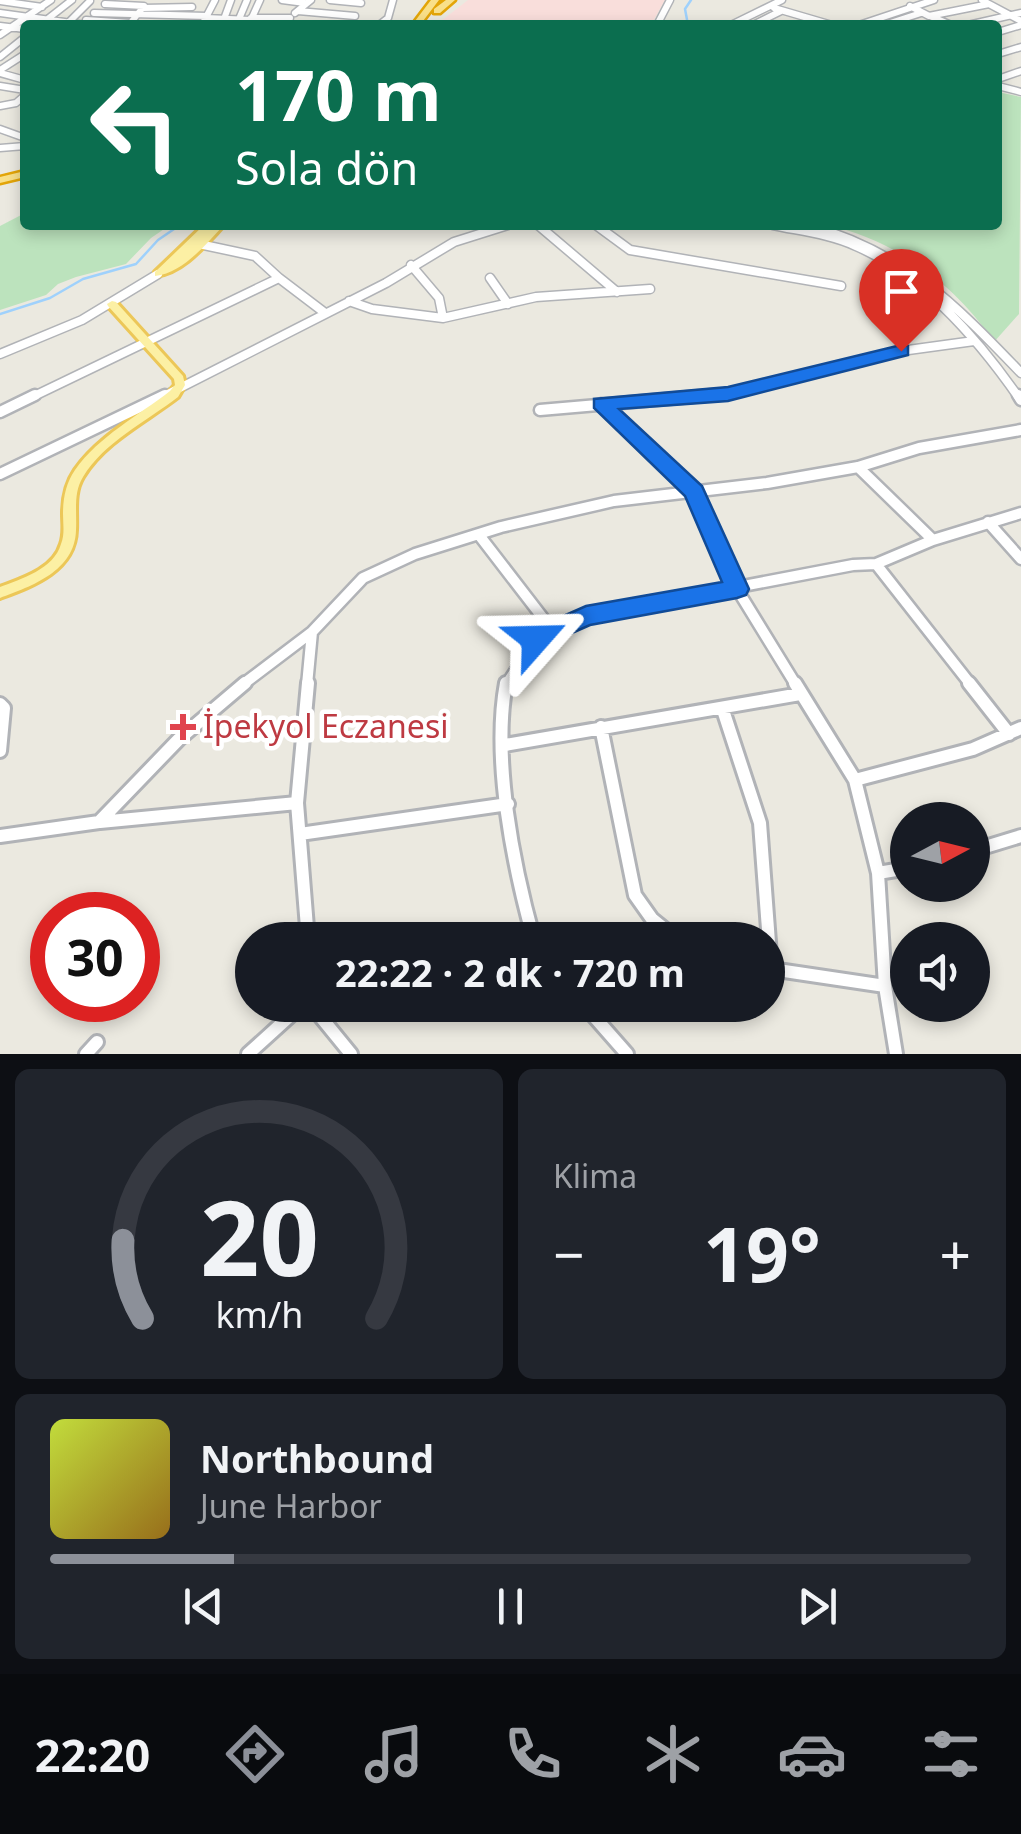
<!DOCTYPE html>
<html lang="tr">
<head>
<meta charset="utf-8">
<style>
	body { margin:0; font-family:"Noto Sans",sans-serif; background:#20242c; color:#f1f3f6; height:100vh; display:flex; flex-direction:column; font-size:38px; white-space:nowrap }
	* { box-sizing:border-box; margin:0 }
	p { font-size:32px; color:#9ea1a6 }
	.icon { flex:none; width:55px; height:55px; fill:none; stroke:currentColor; stroke-width:2; stroke-linecap:round; stroke-linejoin:round }
	.map { position:relative; height:1054px; overflow:hidden }
	.side { display:flex; flex-direction:column; gap:15px; padding:15px; background:#0d0f14; flex:1 }
	.side>* { flex:none }
	.hud { position:absolute; left:20px; top:20px; width:982px; height:210px; border-radius:10px; box-shadow:0 5px 15px #0003; background:#0b6e4f; color:#fff; overflow:hidden }
	.needle { width:65px; rotate:83deg }
	.fabs { position:absolute; left:890px; top:802px; display:grid; gap:20px }
	.fabs a { display:grid; place-items:center; width:100px; height:100px; border-radius:50%; background:#171b24; box-shadow:0 5px 15px #0003; font-size:50px }
	.speed { position:absolute; left:30px; top:892px; display:flex; gap:20px; font-size:50px; font-weight:700; text-align:center }
	.speed>* { display:grid; place-content:center; width:130px; height:130px; border-radius:50%; background:#171b24; box-shadow:0 5px 15px #0003; line-height:1 }
	.speed .limit { border:15px solid #d22; background:#fff; color:#111 }
	.pin { position:absolute; display:grid; place-items:center; width:85px; height:85px; color:#fff; margin:-102px -42px; border-radius:50% 50% 50% 0; rotate:-45deg; box-shadow:0 0 10px #0007 }
	.pin .icon { rotate:45deg }
	.me { position:absolute; width:110px; margin:-55px; rotate:65deg; stroke-linejoin:round; filter:drop-shadow(0 0 8px #0008) }
	.turn { display:flex; align-items:center; gap:35px; height:210px; padding:0 50px; font-size:45px }
	.turn .icon { width:130px; height:130px; stroke-width:2.5 }
	.turn b { display:block; font-size:70px; line-height:85px }
	.big { font-size:75px; font-weight:700; line-height:1.1 }
	.side .card { flex:1; display:flex; flex-direction:column; justify-content:center; gap:15px; min-width:0; padding:0 35px; border-radius:15px; background:#20242c }
	.side .dial { align-items:center; gap:0 }
	.dial svg { height:260px; overflow:visible; fill:none; stroke:#363941; stroke-width:7; stroke-linecap:round; text-anchor:middle }
	.dial text { fill:#f1f3f6; stroke:none }
	.song { display:flex; align-items:center; gap:30px }
	.cover { width:120px; height:120px; border-radius:15px; background:linear-gradient(135deg,hsl(70 70% 55%),hsl(40 70% 35%)) }
	.played { height:10px; border-radius:5px; background:linear-gradient(90deg,#8c9099 20%,#363941 20%) }
	.keys { display:flex; justify-content:space-around; direction:ltr }
	.heat { display:flex; justify-content:space-between; align-items:center; font-size:55px; direction:ltr }
	.side .tiles { flex:1; display:grid; gap:15px; grid-template-columns:1fr 1fr }
	.card:last-child { grid-column:span 2 }
	.trip { position:absolute; left:235px; top:922px; width:550px; height:100px; border-radius:50px; background:#171b24; box-shadow:0 5px 15px #0003; font-weight:700; line-height:100px; text-align:center }
	.dock { display:flex; height:160px; justify-content:space-around; align-items:center; background:#090b0e; color:#9ea1a6 }
	.dock .icon { width:70px; height:70px }
	.dock .on { color:#8c9099 }
	.dock b { font-size:45px; color:#f1f3f6 }
	.map>svg:first-child { display:block }
</style>
</head>
<body>
<div class="map">
<svg width="1021" height="1054" viewBox="0 0 1021 1054">
	<rect width="100%" height="100%" fill="#ebe9e0"/>
	<path fill="#f9dedb" d="M468,0H665L651,25H436Z"/>
	<path fill="#bce3bd" d="M998,92L1021,97L1019,314L994,342C956,285 894,239 827,225H998Z
		M25,213V225H170L151,238L126,264L76,277L58,284L46,295L0,310V226Z"/>
	<g fill="none" stroke-linecap="round" stroke-linejoin="round">
		<path stroke="#9fd1fc" stroke-width="2.5" d="M688,25L685,9L691,0
			M0,314L50,298L83,279L136,264L158,240L180,225"/>
		<defs>
			<path id="minor-far3" d="M282,0L305,3
				M330,0L361,3
				M0,1L42,7
				M105,4L144,6L129,25
				M989,4L1021,21
				M910,6L929,16L989,4L982,0
				M143,8L192,7
				M774,8L832,25
				M298,11L355,16
				M0,13L86,25
				M94,13L207,16
				M295,13L311,0
				M930,16L951,25
				M206,18L251,20
				M251,18H290
				M224,19L231,0
				M239,19L247,0
				M86,20L130,23
				M45,21L72,0
				M250,22L260,0
				M67,24L90,1
				M202,25L215,0
				M379,25L388,18L393,0
				M657,25L670,0
				M731,25L782,0
				M753,25L781,11
				M859,25L934,0
				M884,25L921,13
				M968,25L1021,13
				M0,26L25,29
				M998,32L1021,25
				M0,35L51,0
				M998,54L1021,47
				M0,57L25,37
				M0,70L25,54
				M0,73L25,80
				M998,79L1021,71
				M0,86L25,90
				M998,86L1021,92
				M0,106L16,103L25,95
				M0,129L25,138
				M0,148L25,146"/>
			<path id="minor-far2" d="M538,225L617,292
				M596,225L630,250L841,286
				M773,225C801,231 830,234 856,246C923,275 978,339 1019,398
				M807,225C902,250 955,304 1021,373
				M411,265L439,298L443,318
				M279,278L325,313
				M490,278L508,304
				M349,301L372,309L443,318L536,297L650,289
				M0,354L82,320L158,274
				M30,398L279,278L255,256L199,244
				M160,398L386,283L454,242L508,225
				M684,398L729,394L901,351L974,341"/>
			<path id="minor-far1" d="M1018,395L1021,400
				M601,404L694,492L737,589L796,685
				M540,410L713,395
				M0,412L35,395
				M858,467L933,540
				M0,474L165,395
				M988,522L1021,559
				M479,535L553,631
				M876,564L971,685
				M242,685L312,632L363,578L415,554L501,527L614,501L767,483L858,467L919,448L1021,430
				M307,685L312,632
				M506,685L536,639L586,616L853,565L876,564L933,540L1021,513"/>
			<path id="minor" d="M308,683L297,803L308,940
				M506,683C492,759 513,865 534,940
				M795,683L855,780L878,873L885,986L896,1054
				M969,683L1009,734
				M0,704L4,708L0,751
				M723,710L760,823L771,969L885,986
				M601,727L635,895L652,919L678,940
				M505,745L800,694
				M855,780L973,749L1021,728
				M100,822L297,803
				M300,834L508,804
				M0,836L99,822L179,739L245,683
				M972,851L1021,836
				M878,873L908,868
				M311,1005L351,1054
				M584,1005L627,1054
				M86,1054L97,1042
				M248,1054L302,1005"/>
			<path id="major" d="M204,225H224C205,245 183,273 155,276V272Z
				M112,301L116,302L183,376L185,385L178,397C147,421 104,442 83,477C73,493 77,512 76,530C75,571 32,586 0,598V587C21,579 54,569 61,544C65,534 63,524 63,514C63,498 66,483 75,470C99,436 138,416 170,391L175,385L174,379L108,306L107,304Z"/>
			<path id="highway" d="M431,0H439L420,25H412Z
				M446,0H455L440,13H434V9Z
				M25,171V177L0,183V177Z"/>
		</defs>
		<use href="#minor-far3" stroke="#b1b3b7" stroke-width="9"/>
		<use href="#minor-far2" stroke="#b1b3b7" stroke-width="11"/>
		<use href="#minor-far1" stroke="#b1b3b7" stroke-width="15"/>
		<use href="#minor" stroke="#b1b3b7" stroke-width="18"/>
		<use href="#major" stroke="#ecc758" stroke-width="6"/>
		<use href="#highway" stroke="#e3a508" stroke-width="5"/>
		<use href="#minor-far3" stroke="#fff" stroke-width="6"/>
		<use href="#minor-far2" stroke="#fff" stroke-width="8"/>
		<use href="#minor-far1" stroke="#fff" stroke-width="10"/>
		<use href="#minor" stroke="#fff" stroke-width="12"/>
		<use href="#major" fill="#fcf0a4" fill-rule="evenodd"/>
		<use href="#highway" fill="#f9e089" fill-rule="evenodd"/>
	</g>
	<path fill="#1a73e8" stroke="#114b97" stroke-width="2.5" d="M901,345L908,346V355L728,401L619,409L702,486L749,589L746,595L737,598L590,625L536,649L527,646L523,639L527,632L586,606L722,582L685,496L594,408V399L728,387Z"/>
	<path fill="#e0444e" stroke="#fff" stroke-width="4" d="M178 712h10v10h10v10h-10v10h-10v-10h-10v-10h10z"/>
	<g text-anchor="middle" stroke-width="9" stroke-linejoin="round" paint-order="stroke">
		<g font-size="32" fill="#be3a42" stroke="#fff" text-anchor="start">
			<text x="203" y="738">İpekyol Eczanesi</text>
		</g>
	</g>
</svg>
<div class="fabs">
<a><svg class="needle" viewBox="-14 -14 28 28"><path d="M0-13l5 13h-10z" fill="#e53935"/><path d="M0 13l5-13h-10z" fill="#9ea1a6"/></svg></a>
<a><svg class="icon" aria-label="sound" viewBox="0 0 24 24"><path d="M4 9h4l5-4v14l-5-4H4zM17 9q2 3 0 6"/></svg></a>
</div>
<div class="speed"><div class="limit">30</div></div>
<div class="pin" style="left:901px;top:351px;background:#d93025"><svg class="icon" aria-label="arrive" viewBox="0 0 24 24"><path d="M6 21V4h12l-3 4 3 4H6"/></svg></div>
<svg class="me" style="left:536px;top:639px" viewBox="-20 -20 40 40"><path d="M0-17L14 15 0 8-14 15z" fill="#1a73e8" stroke="#fff" stroke-width="4"/></svg>
<div class="trip">22:22 · 2 dk · 720 m</div>
<div class="hud">
<div class="turn"><svg class="icon" aria-label="left" viewBox="0 0 24 24"><path d="M17 20v-9H6M10 6l-5 5 5 5"/></svg><div><b>170 m</b>Sola dön</div></div>
</div>
</div>
<section class="side">
<div class="tiles">
<div class="card dial"><svg viewBox="0 0 100 80">
<path d="M14 69A42 42 0 1 1 86 69"/>
<path d="M14 69A42 42 0 0 1 8 45" stroke="#8c9099"/>
<text x="50" y="56" font-size="32" font-weight="700">20</text>
<text x="50" y="72" font-size="11">km/h</text>
</svg></div>
<div class="card"><p>Klima</p>
<div class="heat"><a>−</a><b class="big">19°</b><a>+</a></div>
</div>
<div class="card">
<div class="song"><i class="cover"></i><div><b>Northbound</b><p>June Harbor</p></div></div>
<div class="played"></div>
<div class="keys"><svg class="icon" aria-label="previous" viewBox="0 0 24 24"><path d="M18 5L8 12l10 7zM5 5v14"/></svg><svg class="icon" aria-label="pause" viewBox="0 0 24 24"><path d="M8 5v14M16 5v14"/></svg><svg class="icon" aria-label="next" viewBox="0 0 24 24"><path d="M6 5l10 7-10 7zM19 5v14"/></svg></div>
</div>
</div>
</section>
<nav class="dock">
<b>22:20</b>
<svg class="icon on" aria-label="directions" viewBox="0 0 24 24"><path d="M12 3l9 9-9 9-9-9zM9 14v-3h6M13 9l2 2-2 2"/></svg>
<svg class="icon" aria-label="music" viewBox="0 0 24 24"><path d="M9 18V5l10-2v13"/><circle cx="6" cy="18" r="3"/><circle cx="16" cy="16" r="3"/></svg>
<svg class="icon" aria-label="phone" viewBox="0 0 24 24"><path d="M5 4h4l2 5-3 2q2 4 5 5l2-3 5 2v4C11 20 4 13 5 4z"/></svg>
<svg class="icon" aria-label="climate" viewBox="0 0 24 24"><path d="M12 3v18M4 7l16 10M4 17L20 7"/></svg>
<svg class="icon" aria-label="car" viewBox="0 0 24 24"><path d="M5 17H2v-5l4-1 3-4h7l3 4 3 1v5h-3M9 17h6M6 11h13"/><circle cx="7" cy="17" r="2"/><circle cx="17" cy="17" r="2"/></svg>
<svg class="icon" aria-label="filters" viewBox="0 0 24 24"><path d="M4 7h16M4 17h16"/><circle cx="9" cy="7" r="2"/><circle cx="15" cy="17" r="2"/></svg>
</nav>
</body>
</html>
